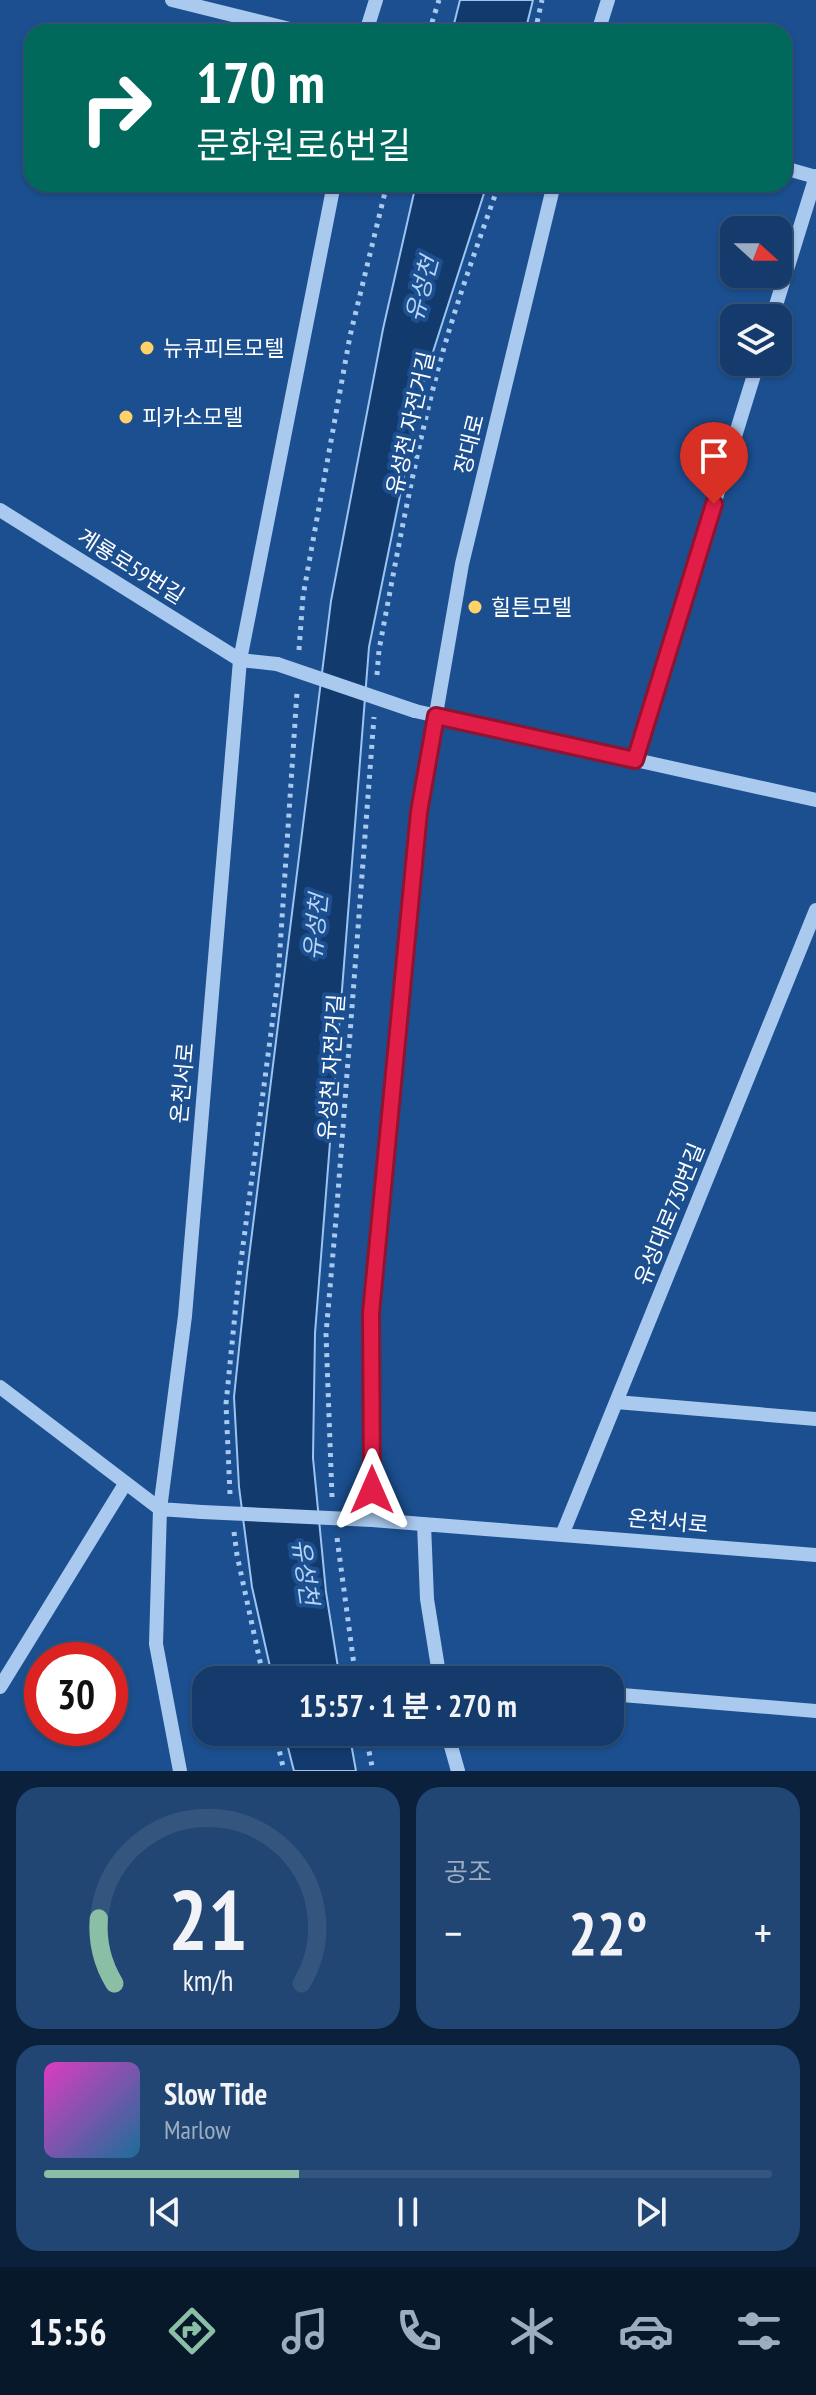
<!DOCTYPE html>
<html lang="ko">
<head>
<meta charset="utf-8">
<style>
	body { margin:0; font-family:"PT Sans Narrow","Noto Sans KR",sans-serif; background:#214673; color:#f1f3f6; height:100vh; display:flex; flex-direction:column; font-size:30px; white-space:nowrap }
	* { box-sizing:border-box; margin:0 }
	p { font-size:26px; color:#9dadc1 }
	.icon { flex:none; width:44px; height:44px; fill:none; stroke:currentColor; stroke-width:2; stroke-linecap:round; stroke-linejoin:round }
	.map { position:relative; height:1771px; overflow:hidden }
	.side { display:flex; flex-direction:column; gap:16px; padding:16px; background:#0b203b; flex:1 }
	.side>* { flex:none }
	.guide { position:absolute; left:24px; top:24px; width:768px; height:168px; border-radius:24px; box-shadow:0 2px 6px #0004,0 0 0 2px #33557e; background:#00695c; color:#fff; overflow:hidden }
	.needle { width:52px; rotate:111deg }
	.buttons { position:absolute; left:720px; top:216px; display:grid; gap:16px }
	.buttons a { display:grid; place-items:center; width:72px; height:72px; border-radius:16px; background:#143b6b; box-shadow:0 2px 6px #0004,0 0 0 2px #33557e; font-size:40px }
	.speed { position:absolute; left:24px; top:1642px; display:flex; gap:16px; font-size:40px; font-weight:700; text-align:center }
	.speed>* { display:grid; place-content:center; width:104px; height:104px; border-radius:50%; background:#143b6b; box-shadow:0 2px 6px #0004,0 0 0 2px #33557e; line-height:1 }
	.speed .limit { border:12px solid #d22; background:#fff; color:#111 }
	.pin { position:absolute; display:grid; place-items:center; width:68px; height:68px; color:#fff; margin:-82px -34px; border-radius:50% 50% 50% 0; rotate:-45deg; box-shadow:0 0 8px #0007 }
	.pin .icon { rotate:45deg }
	.me { position:absolute; width:88px; margin:-44px; rotate:0deg; stroke-linejoin:round; filter:drop-shadow(0 0 6px #0008) }
	.turn { display:flex; align-items:center; gap:28px; height:168px; padding:0 40px; font-size:36px }
	.turn .icon { width:104px; height:104px; stroke-width:2.5 }
	.turn b { display:block; font-size:56px; line-height:68px }
	.big { font-size:60px; font-weight:700; line-height:1.1 }
	.side .tile { flex:1; display:flex; flex-direction:column; justify-content:center; gap:12px; min-width:0; padding:0 28px; border-radius:24px; background:#214673 }
	.side .dial { align-items:center; gap:0 }
	.dial svg { height:208px; overflow:visible; fill:none; stroke:#33557e; stroke-width:7; stroke-linecap:round; text-anchor:middle }
	.dial text { fill:#f1f3f6; stroke:none }
	.song { display:flex; align-items:center; gap:24px }
	.cover { width:96px; height:96px; border-radius:12px; background:linear-gradient(135deg,hsl(310 70% 55%),hsl(200 70% 35%)) }
	.played { height:8px; border-radius:4px; background:linear-gradient(90deg,#8abfa5 35%,#33557e 35%) }
	.keys { display:flex; justify-content:space-around; direction:ltr }
	.heat { display:flex; justify-content:space-between; align-items:center; font-size:44px; direction:ltr }
	.side .tiles { flex:1; display:grid; gap:16px; grid-template-columns:1fr 1fr }
	.tile:last-child { grid-column:span 2 }
	.trip { position:absolute; left:192px; top:1666px; width:432px; height:80px; border-radius:24px; background:#143b6b; box-shadow:0 2px 6px #0004,0 0 0 2px #33557e; font-weight:700; line-height:80px; text-align:center }
	.tab-bar { display:flex; height:128px; justify-content:space-around; align-items:center; background:#08182b; color:#9dadc1 }
	.tab-bar .icon { width:56px; height:56px }
	.tab-bar .on { color:#8abfa5 }
	.tab-bar b { font-size:36px; color:#f1f3f6 }
	.map>svg:first-child { display:block }
</style>
</head>
<body>
<div class="map">
<svg width="816" height="1771" viewBox="0 0 816 1771">
	<rect width="100%" height="100%" fill="#1b4f8f"/>
	<path fill="#123a6d" stroke="#9cc4f0" stroke-width="2" d="M460,0H533L525,32H452Z
		M416,184H487L423,383L369,647L315,1333L313,1458L326,1592L340,1680H273L252,1587L239,1487L234,1397L247,1273L331,601L383,329Z
		M284,1732H349L356,1771H294Z"/>
	<g fill="none" stroke-linecap="round" stroke-linejoin="round">
		<path stroke="#a9c9ee" stroke-width="5" stroke-dasharray="4 6" stroke-linecap="butt" d="M429,32L439,0
			M535,32L542,0
			M299,650L303,596L350,336L387,184
			M377,675L379,650C396,560 412,470 435,381C452,314 476,249 499,184
			M230,1494L226,1404L238,1284L278,979L297,692
			M332,1497L326,1334L336,1219L374,717
			M234,1532L237,1555L264,1680
			M337,1538L356,1680
			M275,1732L284,1771
			M365,1732L373,1771"/>
		<path stroke="#a9c9ee" stroke-width="14" d="M172,0L302,32
			M366,32L376,0
			M598,32L608,0
			M784,168L816,177
			M554,184L462,564L419,812L371,1313L372,1520L816,1555
			M772,318L816,176
			M0,510L240,660L277,664
			M415,711L816,800
			M635,760L758,362
			M0,1387L160,1509L202,1512
			M616,1402L816,1419
			M424,1524L427,1599L440,1680
			M562,1535L816,910
			M0,1687L125,1484
			M610,1694L816,1711
			M447,1732L458,1771
			M180,1771L156,1644L160,1509L185,1316L240,660L334,184"/>
		<path stroke="#a9c9ee" stroke-width="14" d="M277,664L415,711
			M202,1512L372,1520"/>
	</g>
	<g fill="none" stroke-linecap="round" stroke-linejoin="round">
		<defs>
			<path id="route" d="M372,1490L371,1313L419,812L436,716L635,760L714,504"/>
		</defs>
		<use href="#route" stroke="#92132f" stroke-width="20"/>
		<use href="#route" stroke="#e11d48" stroke-width="14"/>
	</g>
	<g fill="#ffd166" stroke="#1b4f8f" stroke-width="3">
		<circle cx="147" cy="348" r="8"/>
		<circle cx="126" cy="417" r="8"/>
		<circle cx="475" cy="607" r="8"/>
	</g>
	<g text-anchor="middle" stroke-width="8" stroke-linejoin="round" paint-order="stroke">
		<g font-size="22" fill="#fff" stroke="#1b4f8f" text-anchor="start">
			<text x="163" y="356">뉴큐피트모텔</text>
			<text x="142" y="425">피카소모텔</text>
			<text x="491" y="615">힐튼모텔</text>
		</g>
		<g font-size="22" fill="#fff" stroke="#1b4f8f">
			<text transform="translate(410 423) rotate(-77)" y="8">유성천 자전거길</text>
			<text transform="translate(469 444) rotate(-76)" y="8">장대로</text>
			<text transform="translate(131 566) rotate(32)" y="8">계룡로59번길</text>
			<text transform="translate(331 1067) rotate(-86)" y="8">유성천 자전거길</text>
			<text transform="translate(182 1083) rotate(-85)" y="8">온천서로</text>
			<text transform="translate(669 1214) rotate(-68)" y="8">유성대로730번길</text>
			<text transform="translate(668 1521) rotate(5)" y="8">온천서로</text>
		</g>
		<g font-size="24" font-style="italic" fill="#b5d3f5" stroke="#1b4f8f">
			<text transform="translate(422 289) rotate(-75)" y="8">유성천</text>
			<text transform="translate(316 927) rotate(-84)" y="8">유성천</text>
			<text transform="translate(305 1572) rotate(82)" y="8">유성천</text>
		</g>
	</g>
</svg>
<div class="buttons">
<a><svg class="needle" viewBox="-14 -14 28 28"><path d="M0-13l5 13h-10z" fill="#e53935"/><path d="M0 13l5-13h-10z" fill="#9dadc1"/></svg></a>
<a><svg class="icon" aria-label="layers" viewBox="0 0 24 24"><path d="M12 4l9 5-9 5-9-5zM3 14l9 5 9-5"/></svg></a>
</div>
<div class="speed"><div class="limit">30</div></div>
<div class="pin" style="left:714px;top:504px;background:#d93025"><svg class="icon" aria-label="arrive" viewBox="0 0 24 24"><path d="M6 21V4h12l-3 4 3 4H6"/></svg></div>
<svg class="me" style="left:372px;top:1490px" viewBox="-20 -20 40 40"><path d="M0-17L14 15 0 8-14 15z" fill="#e11d48" stroke="#fff" stroke-width="4"/></svg>
<div class="trip">15:57 · 1 분 · 270 m</div>
<div class="guide">
<div class="turn"><svg class="icon" aria-label="right" viewBox="0 0 24 24"><path d="M7 20v-9h11M14 6l5 5-5 5"/></svg><div><b>170 m</b>문화원로6번길</div></div>
</div>
</div>
<section class="side">
<div class="tiles">
<div class="tile dial"><svg viewBox="0 0 100 80">
<path d="M14 69A42 42 0 1 1 86 69"/>
<path d="M14 69A42 42 0 0 1 8 44" stroke="#8abfa5"/>
<text x="50" y="56" font-size="32" font-weight="700">21</text>
<text x="50" y="72" font-size="11">km/h</text>
</svg></div>
<div class="tile"><p>공조</p>
<div class="heat"><a>−</a><b class="big">22°</b><a>+</a></div>
</div>
<div class="tile">
<div class="song"><i class="cover"></i><div><b>Slow Tide</b><p>Marlow</p></div></div>
<div class="played"></div>
<div class="keys"><svg class="icon" aria-label="previous" viewBox="0 0 24 24"><path d="M18 5L8 12l10 7zM5 5v14"/></svg><svg class="icon" aria-label="pause" viewBox="0 0 24 24"><path d="M8 5v14M16 5v14"/></svg><svg class="icon" aria-label="next" viewBox="0 0 24 24"><path d="M6 5l10 7-10 7zM19 5v14"/></svg></div>
</div>
</div>
</section>
<nav class="tab-bar">
<b>15:56</b>
<svg class="icon on" aria-label="directions" viewBox="0 0 24 24"><path d="M12 3l9 9-9 9-9-9zM9 14v-3h6M13 9l2 2-2 2"/></svg>
<svg class="icon" aria-label="music" viewBox="0 0 24 24"><path d="M9 18V5l10-2v13"/><circle cx="6" cy="18" r="3"/><circle cx="16" cy="16" r="3"/></svg>
<svg class="icon" aria-label="phone" viewBox="0 0 24 24"><path d="M5 4h4l2 5-3 2q2 4 5 5l2-3 5 2v4C11 20 4 13 5 4z"/></svg>
<svg class="icon" aria-label="climate" viewBox="0 0 24 24"><path d="M12 3v18M4 7l16 10M4 17L20 7"/></svg>
<svg class="icon" aria-label="car" viewBox="0 0 24 24"><path d="M5 17H2v-5l4-1 3-4h7l3 4 3 1v5h-3M9 17h6M6 11h13"/><circle cx="7" cy="17" r="2"/><circle cx="17" cy="17" r="2"/></svg>
<svg class="icon" aria-label="filters" viewBox="0 0 24 24"><path d="M4 7h16M4 17h16"/><circle cx="9" cy="7" r="2"/><circle cx="15" cy="17" r="2"/></svg>
</nav>
</body>
</html>
